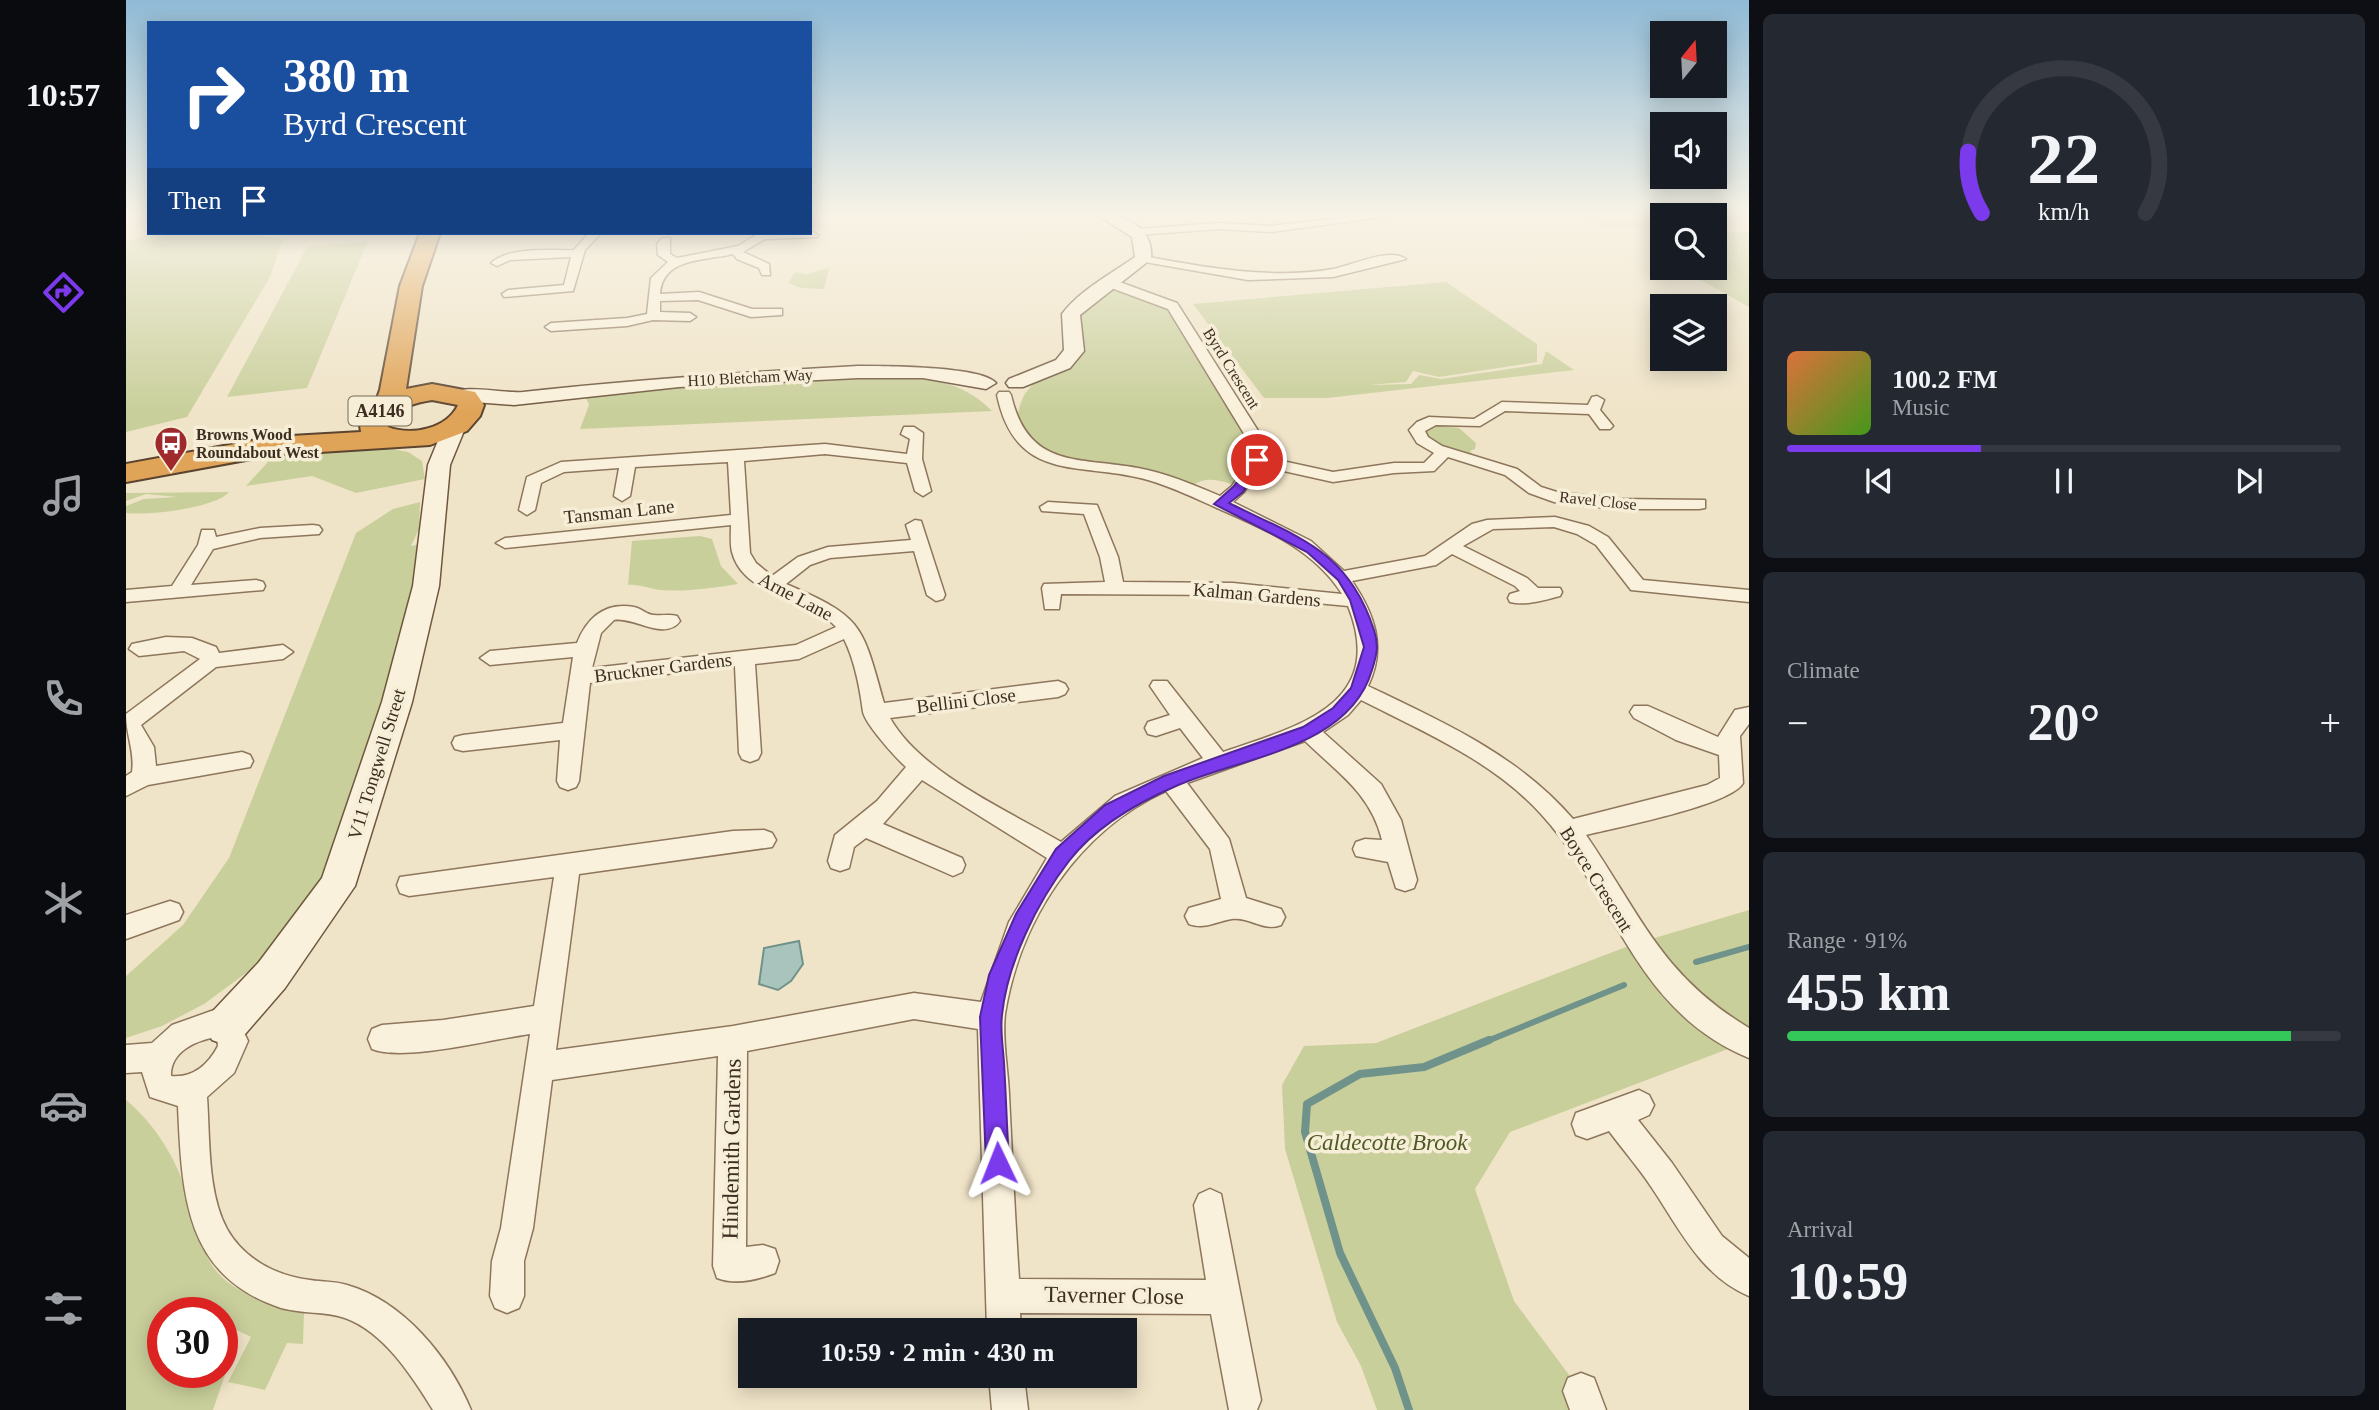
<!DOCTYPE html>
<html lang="en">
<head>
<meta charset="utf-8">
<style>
	body { margin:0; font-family:"Times New Roman",serif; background:#242831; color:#f1f3f6; height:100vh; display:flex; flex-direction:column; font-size:26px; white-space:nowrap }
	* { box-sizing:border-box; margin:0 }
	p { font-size:23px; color:#9ea1a6 }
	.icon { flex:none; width:38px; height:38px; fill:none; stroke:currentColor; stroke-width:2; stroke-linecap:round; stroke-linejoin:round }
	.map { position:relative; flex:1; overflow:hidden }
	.details { display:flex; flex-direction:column; gap:14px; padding:14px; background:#0d0f14; width:630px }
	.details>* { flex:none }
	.guide { position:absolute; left:21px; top:21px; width:665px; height:214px; border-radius:0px; box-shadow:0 4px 18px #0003; background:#1a4fa0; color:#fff; overflow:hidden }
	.needle { width:46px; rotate:18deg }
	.tools { position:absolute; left:1524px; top:21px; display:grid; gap:14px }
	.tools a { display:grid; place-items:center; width:77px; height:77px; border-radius:0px; background:#171b24; box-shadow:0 4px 18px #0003; font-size:35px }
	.speed { position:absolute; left:21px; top:1297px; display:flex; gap:14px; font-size:35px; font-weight:700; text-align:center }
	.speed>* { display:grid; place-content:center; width:91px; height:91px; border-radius:50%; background:#171b24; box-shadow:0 4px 18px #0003; line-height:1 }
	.speed .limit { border:10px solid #d22; background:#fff; color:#111 }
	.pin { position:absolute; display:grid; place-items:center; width:60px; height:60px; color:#fff; margin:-30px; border:4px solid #fff; border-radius:50%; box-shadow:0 2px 7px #0007 }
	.me { position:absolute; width:77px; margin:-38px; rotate:358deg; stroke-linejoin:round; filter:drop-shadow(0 0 5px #0008) }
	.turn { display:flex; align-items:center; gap:24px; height:147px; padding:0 21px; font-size:32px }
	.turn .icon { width:91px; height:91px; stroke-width:2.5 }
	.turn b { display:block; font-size:49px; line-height:60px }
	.then { display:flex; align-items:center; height:66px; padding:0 21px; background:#0003; gap:14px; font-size:26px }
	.big { font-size:52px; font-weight:800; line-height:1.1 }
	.details .card { flex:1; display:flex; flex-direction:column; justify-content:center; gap:10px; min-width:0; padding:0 24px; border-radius:10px; background:#242831 }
	.details .dial { align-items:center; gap:0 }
	.dial svg { height:182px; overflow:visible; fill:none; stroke:#363941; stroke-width:7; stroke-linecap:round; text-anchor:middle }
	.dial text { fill:#f1f3f6; stroke:none }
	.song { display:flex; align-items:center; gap:21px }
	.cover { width:84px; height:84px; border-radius:10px; background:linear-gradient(135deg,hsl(20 70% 55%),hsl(100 70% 35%)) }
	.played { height:7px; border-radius:4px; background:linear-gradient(90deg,#7c3aed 35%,#363941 35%) }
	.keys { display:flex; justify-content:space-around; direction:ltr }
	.heat { display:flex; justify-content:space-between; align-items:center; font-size:38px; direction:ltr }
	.charge { height:10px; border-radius:5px; background:linear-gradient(90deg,#34c759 91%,#363941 0) }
	.trip { position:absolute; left:612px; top:1318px; width:399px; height:70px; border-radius:0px; background:#171b24; box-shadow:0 4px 18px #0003; font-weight:800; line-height:70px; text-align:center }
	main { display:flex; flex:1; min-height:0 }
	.tabs { display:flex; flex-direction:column; width:126px; justify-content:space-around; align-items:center; background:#090b0e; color:#9ea1a6 }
	.tabs .icon { width:49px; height:49px }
	.tabs .on { color:#7c3aed }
	.tabs b { font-size:32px; color:#f1f3f6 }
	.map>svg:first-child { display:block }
</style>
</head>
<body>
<main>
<nav class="tabs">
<b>10:57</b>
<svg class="icon on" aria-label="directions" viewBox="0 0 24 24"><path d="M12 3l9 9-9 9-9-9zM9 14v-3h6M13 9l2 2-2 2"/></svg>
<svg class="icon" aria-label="music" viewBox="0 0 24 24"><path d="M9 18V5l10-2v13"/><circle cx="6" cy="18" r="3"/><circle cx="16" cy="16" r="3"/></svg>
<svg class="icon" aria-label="phone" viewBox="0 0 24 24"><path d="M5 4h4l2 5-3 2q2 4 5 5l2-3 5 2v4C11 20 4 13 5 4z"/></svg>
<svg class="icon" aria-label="climate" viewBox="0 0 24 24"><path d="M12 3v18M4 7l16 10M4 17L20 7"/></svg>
<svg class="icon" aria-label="car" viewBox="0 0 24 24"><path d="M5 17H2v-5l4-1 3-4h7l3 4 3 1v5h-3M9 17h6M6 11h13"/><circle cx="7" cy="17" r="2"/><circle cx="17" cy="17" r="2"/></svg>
<svg class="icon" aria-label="filters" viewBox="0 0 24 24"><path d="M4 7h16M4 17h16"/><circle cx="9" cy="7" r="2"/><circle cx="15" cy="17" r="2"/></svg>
</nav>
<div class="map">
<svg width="1623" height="1410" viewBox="0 0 1623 1410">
	<rect width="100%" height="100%" fill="#f0e4c8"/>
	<path fill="#c9cf9b" d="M1456,214H1623V221L1589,223V215H1536V226L1481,229Z
		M1589,232H1623V307L1563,273H1575L1568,268H1589Z
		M30,233H117L157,239L144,277L61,417L0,432V241Z
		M242,241L181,388L101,397L181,247Z
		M703,268L698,289L675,288L662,283L669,272L681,274Z
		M1320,282L1411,344V362L1313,377L1287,371L1280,382L1241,385L1285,384L1293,375L1315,379L1416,364L1420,351L1448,370L1201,398H1138L1067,304Z
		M985,287L1041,306L1118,433L1122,448L1110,486C1095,480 1078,475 1065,487L935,458L904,440L891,420C896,386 908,383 935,366L946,317Z
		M763,375C803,378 837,381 866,411L454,429L463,405L460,398L464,396L546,386Z
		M1310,425L1333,428L1350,443L1349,449L1344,451L1348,456L1312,446L1298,435L1299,429Z
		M257,447L282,452L296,461L299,479L230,493L186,476L120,486L141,463L146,449Z
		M103,492C90,508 21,516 0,513V506L18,499L51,497L20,494L0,501V493Z
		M294,502L293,529L285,546L296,544L281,629L200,875L139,959L78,1004L36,1026L0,1038V976L57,925L103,858L230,533L267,509Z
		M574,536L586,539L595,566L612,584C586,588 560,592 535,590C523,589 514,584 502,585L506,541Z
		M1623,910V1041L1384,1132L1349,1189L1388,1301L1455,1391L1462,1410H1251L1235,1366L1211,1322L1159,1149L1156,1085L1178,1046L1250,1043L1505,945Z
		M0,1100C29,1124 49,1157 61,1193C69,1219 72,1245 88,1268C105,1293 150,1307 178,1312L177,1344L161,1343L139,1390L102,1382L125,1337L96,1323V1312H37V1372H96V1365L100,1372L87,1410H0Z"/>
	<path fill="#a9c4bc" stroke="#6f938a" stroke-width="2" d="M673,941L677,964L665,981L652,990L633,984L638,948Z"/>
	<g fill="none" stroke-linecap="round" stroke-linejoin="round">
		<path stroke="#6f938a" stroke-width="6" d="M1570,962L1623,947
			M1359,1042L1498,985"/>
		<path stroke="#6f938a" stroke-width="8" d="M1283,1410L1269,1368L1214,1253L1179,1132L1181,1104L1234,1074L1298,1067L1363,1040"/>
		<defs>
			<path id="street" d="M1245,214L1263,216L1145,232L1093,229L1011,235L1006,232L1011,229L1093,223L1145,226Z
				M687,232L692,235L691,237L639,239L617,252L643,264L644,275H636L633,268L611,259L607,254C578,261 537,257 534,294L573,292L626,309H656V315L625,317L572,300L534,301V312L564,313L570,317L564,321L527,320L501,326L425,331L419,327L425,323L501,318L521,314L525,278L542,262L532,255L531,244L536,238H544V254L551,258L612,246L633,233Z
				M463,233H475L459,250L447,291L378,297L376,294L382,290L438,285L445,257L384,260L371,266L365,263C384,246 424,251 448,250Z
				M1017,256C1077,267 1145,280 1207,269C1225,266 1263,247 1280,259L1207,277L1122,280L1013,261V257Z
				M980,280H988L1051,303L1136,437L1138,457L1207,472L1268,463H1298L1308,453L1291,443L1283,430L1291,422L1303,417L1348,419L1376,402L1462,405L1466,397L1471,396L1478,400L1474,410L1487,426L1484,429H1474L1463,414L1379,411L1354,426L1310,425L1299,431L1302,437L1316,446L1391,469L1415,487L1431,492L1491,499L1579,500V508L1573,509H1491L1428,502L1403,493L1379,475L1322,457L1308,471L1268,473L1207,482L1135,466L1118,492L1107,502L1185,541L1218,571L1299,556L1346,524L1361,520L1429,517L1463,526L1482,537L1517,580L1623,590V602L1505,590L1470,545L1451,534L1428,527L1367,529L1337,546L1401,578L1412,588H1434L1436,592L1434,596C1419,600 1399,606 1384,602L1382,598L1384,594L1394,591L1389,586L1326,554L1310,565L1226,581C1248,613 1261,647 1242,686C1317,722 1392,755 1447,819L1581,785L1594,778L1593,755L1550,740L1508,718L1504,712L1508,706H1522L1592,737L1609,710L1623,707V724L1614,736L1617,783C1606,805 1488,828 1460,835C1515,915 1535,975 1623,1028V1058C1508,1011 1489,895 1415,814C1367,761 1298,732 1235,700L1222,715L1197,732L1255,784L1275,820L1291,880L1288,888L1279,891L1270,888L1262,862L1230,856L1227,849L1230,842L1239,839L1256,840C1245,794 1212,773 1179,741L1061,783L1103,839L1120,898L1155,909L1159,917L1155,925C1138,932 1124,917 1106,919C1091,921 1078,930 1063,924L1059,916L1063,908L1095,899L1084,849L1040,791C952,831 894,920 879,1014C876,1039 882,1069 883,1094C886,1156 889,1217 893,1279L1080,1280L1068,1205L1073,1194L1084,1189L1095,1194L1135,1400L1131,1410H1103L1085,1314L894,1313L895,1330H861L852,1029L788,1019L621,1051L620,1247L637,1245L649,1249L653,1261L649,1273C631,1280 609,1285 591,1278L587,1266L592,1056L426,1080L407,1228L398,1261V1296L393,1308L381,1313L369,1308L364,1296L366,1261L375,1228L404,1034C367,1039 278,1062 246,1049L242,1039L246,1029L256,1025L317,1020L408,1006L428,877L283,896L274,893L271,885L274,877L607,831L638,830L646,833L650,840L646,847L453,874L430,1050L607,1026L788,993L855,1002L883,922L921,858L796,780L757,824L836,858L839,865L836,872L827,876L818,872L740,838L728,847L723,868L714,871L705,868L702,861L709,835L751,801L780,767C769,757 740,725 737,712C734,689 729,661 718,639L673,659L629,664L635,753L632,759L624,762L616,759L613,753L609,666L464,683L453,781L450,787L442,790L434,787L431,781L434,740L337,751L329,749L326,743L329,737L337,735L437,723L447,657L364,665L354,658L364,651L451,643C461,618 479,602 508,607C515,608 521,615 528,615C536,616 543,614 551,616L554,621C539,642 507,616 488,620L475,633L466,668L670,645L710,627C683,596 618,598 606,552C604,544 605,533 605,525L379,548L370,543L379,538L605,515L602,462L509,467L504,496L496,501L488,496L493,468L438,472L415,483L409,510L401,515L393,510L401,477L435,462L699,444L781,454L784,439L775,434L778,427H788L797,433L796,459L805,491L797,496L789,491L781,463L699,454L618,461L624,553L630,563L646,576L672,557L702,547L785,540L780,525L789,520L795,521L819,595L817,599L810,601L801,595L788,551L704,558L684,565L660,584C737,617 736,624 758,703L932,681L939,684L942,689L939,694L932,697L764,718C795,773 881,810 935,842L989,796L1077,758L1054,728L1030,736L1022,734L1019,728L1022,722L1044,715L1024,686L1027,681H1041L1097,752C1169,727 1262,706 1222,606L1107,595L935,594L933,609H919L916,588L918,584L979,582L974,557L958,514L916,511L914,507L922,502L971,505L992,557L997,582L1107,583L1216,594C1188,549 1137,528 1091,508C1069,498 1046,487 1022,480C955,461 890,485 871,395L873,392H883L885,395C902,469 952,457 1012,468C1040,473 1068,485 1094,496L1106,486L1123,460L1120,437L1042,309L980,286Z
				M187,525L193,526L196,530L193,534L134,538L87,549L65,585L130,580L137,582L139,586L137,590L0,602V590L46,586L72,545L76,530H88L90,537L134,528Z
				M40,637L66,638L90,647L93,653L157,645L167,652L157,659L90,667L15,725L28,747L30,766L116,752L124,755L127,761L124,767L22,785L0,796V776L6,772C9,751 0,736 0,714L74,659L58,651L13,656L3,649L6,644Z
				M44,901L53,904L57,912L53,920L0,939V915Z
				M91,1009L110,1016L122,1041L108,1073L81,1097C84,1138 81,1192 101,1229C118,1259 150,1276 184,1280C196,1282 209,1281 221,1285C277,1301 323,1357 345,1410H307C286,1376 258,1332 219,1318C199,1311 176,1314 155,1308C58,1276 56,1194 52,1106L24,1097L16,1072L0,1073V1045L26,1043L46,1025ZM91,1037L92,1046C82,1065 67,1078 45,1076C44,1052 70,1040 91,1037Z
				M1513,1090L1523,1095L1528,1105L1523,1115L1512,1120L1546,1163L1596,1236L1623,1258V1296C1575,1276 1553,1228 1526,1188C1513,1168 1497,1150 1483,1131L1461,1139L1450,1135L1446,1124L1450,1113Z
				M1455,1373L1468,1378L1480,1410H1444L1437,1391L1442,1378Z
				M863,1376H898L902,1410H866Z"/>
			<path id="secondary" d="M970,214C998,214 1028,226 1025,259L954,315L958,351L944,368L897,387H883L880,383L883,379L930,360L938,350L936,314C954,290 985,274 1009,257L1006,237Z
				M732,366C756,366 856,366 870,383L860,389L797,378H732L553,387L388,405L335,401L325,395C333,383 381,394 397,392C509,380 620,372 732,366Z
				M329,420L340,426L324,465L313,586L286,702L229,886L159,988L114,1040L100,1045L86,1040L80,1026L86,1012L133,962L196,878L256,702L287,586L302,465L318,426Z"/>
			<path id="highway" d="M294,233H314L296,286L280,389L306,384L349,392L358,405L354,416L341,431L304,445L147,455L0,482V464L147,437L235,432L233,419L250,401L254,390L274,286ZM306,400L332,405C321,429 285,436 262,427L261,420C274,407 288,403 306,400Z"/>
		</defs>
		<use href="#street" stroke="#8d765c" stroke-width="3"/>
		<use href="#secondary" stroke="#6f573f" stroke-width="3"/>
		<use href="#highway" stroke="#5b4430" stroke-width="4"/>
		<use href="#street" fill="#faf1dc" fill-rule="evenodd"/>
		<use href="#secondary" fill="#faf1dc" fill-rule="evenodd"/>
		<use href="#highway" fill="#e0a458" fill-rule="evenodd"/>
	</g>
	<linearGradient id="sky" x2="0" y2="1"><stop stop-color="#8fbad6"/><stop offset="0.52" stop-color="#f8f3e6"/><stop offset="1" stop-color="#f8f3e6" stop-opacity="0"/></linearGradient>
	<rect width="1623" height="412" fill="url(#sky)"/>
	<path fill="#7c3aed" stroke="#51269a" stroke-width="2" d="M1127,458L1137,460L1117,492L1103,503C1173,538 1222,550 1248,630C1253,646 1251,654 1246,670C1223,749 1115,757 1050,786C1011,803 969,827 943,861C911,902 881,964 876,1015C874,1030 877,1047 878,1063C880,1096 881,1130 883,1163L880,1171L872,1175L863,1171L860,1163L854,1017L863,975L890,914L930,849L979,805L1038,776L1177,727L1207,708L1225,688L1238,647L1224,600L1212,580L1181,552L1088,504L1108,486Z"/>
	<defs>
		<symbol id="bus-pin" viewBox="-11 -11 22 30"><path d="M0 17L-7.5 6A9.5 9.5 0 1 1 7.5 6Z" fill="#9e2a2b" stroke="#f7eed8"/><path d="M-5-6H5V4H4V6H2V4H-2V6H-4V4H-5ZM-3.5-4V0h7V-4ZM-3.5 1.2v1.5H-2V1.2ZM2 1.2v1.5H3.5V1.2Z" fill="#fff"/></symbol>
	</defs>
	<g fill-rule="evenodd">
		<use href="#bus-pin" x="26" y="424" width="38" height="52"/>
	</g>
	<g text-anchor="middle" stroke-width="7" stroke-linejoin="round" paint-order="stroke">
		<g font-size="16" fill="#3d2e20" stroke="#f7eed8">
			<text transform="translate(1106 368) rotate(58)" y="6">Byrd Crescent</text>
			<text transform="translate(624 377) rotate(-3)" y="6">H10 Bletcham Way</text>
			<text transform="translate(1472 500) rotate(6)" y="6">Ravel Close</text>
		</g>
		<g font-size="16" font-weight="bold" fill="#3d2e20" stroke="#f7eed8" text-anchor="start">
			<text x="70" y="440">Browns Wood<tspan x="70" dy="18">Roundabout West</tspan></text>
		</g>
		<rect fill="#f7eed8" stroke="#756857" stroke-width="2" x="222.5" y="396.5" width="63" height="29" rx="5"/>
		<g font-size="18" font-weight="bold" fill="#3d2e20">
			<text x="254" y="417">A4146</text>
		</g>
		<g font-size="19" fill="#3d2e20" stroke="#f7eed8">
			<text transform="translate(493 511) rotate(-6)" y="7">Tansman Lane</text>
			<text transform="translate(1131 594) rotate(5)" y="7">Kalman Gardens</text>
			<text transform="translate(670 596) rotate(28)" y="7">Arne Lane</text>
			<text transform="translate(537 667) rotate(-7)" y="7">Bruckner Gardens</text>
			<text transform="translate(840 700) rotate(-7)" y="7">Bellini Close</text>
			<text transform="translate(250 764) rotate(-73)" y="7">V11 Tongwell Street</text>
			<text transform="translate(1471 879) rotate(58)" y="7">Boyce Crescent</text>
		</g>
		<g font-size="23" font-style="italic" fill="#4d5a26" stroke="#f7eed8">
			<text x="1261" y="1150">Caldecotte Brook</text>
		</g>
		<g font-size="23" fill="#3d2e20" stroke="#f7eed8">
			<text transform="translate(605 1149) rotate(-89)" y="8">Hindemith Gardens</text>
			<text transform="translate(988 1295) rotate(1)" y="8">Taverner Close</text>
		</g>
	</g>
</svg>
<div class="tools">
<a><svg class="needle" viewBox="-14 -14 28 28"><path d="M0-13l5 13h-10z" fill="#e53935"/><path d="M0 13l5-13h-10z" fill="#9ea1a6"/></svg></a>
<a><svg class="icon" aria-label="sound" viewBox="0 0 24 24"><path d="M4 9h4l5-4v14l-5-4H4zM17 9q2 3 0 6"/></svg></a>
<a><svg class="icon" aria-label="search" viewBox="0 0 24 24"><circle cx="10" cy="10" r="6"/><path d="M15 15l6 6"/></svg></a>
<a><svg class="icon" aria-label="layers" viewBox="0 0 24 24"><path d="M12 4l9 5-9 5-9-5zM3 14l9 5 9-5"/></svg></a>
</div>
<div class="speed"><div class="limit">30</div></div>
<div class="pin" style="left:1131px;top:460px;background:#d93025"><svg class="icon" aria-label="arrive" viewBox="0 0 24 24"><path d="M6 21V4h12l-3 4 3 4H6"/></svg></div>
<svg class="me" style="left:872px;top:1163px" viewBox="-20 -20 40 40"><path d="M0-17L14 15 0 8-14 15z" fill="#7c3aed" stroke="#fff" stroke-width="4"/></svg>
<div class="trip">10:59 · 2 min · 430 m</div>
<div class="guide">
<div class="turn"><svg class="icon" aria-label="right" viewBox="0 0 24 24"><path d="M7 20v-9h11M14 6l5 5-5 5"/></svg><div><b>380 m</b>Byrd Crescent</div></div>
<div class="then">Then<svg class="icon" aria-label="arrive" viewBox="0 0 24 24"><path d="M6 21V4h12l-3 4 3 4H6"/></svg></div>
</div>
</div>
<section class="details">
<div class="card dial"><svg viewBox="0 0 100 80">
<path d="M14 69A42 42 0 1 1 86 69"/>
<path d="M14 69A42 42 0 0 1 8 42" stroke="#7c3aed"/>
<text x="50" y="56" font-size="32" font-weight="700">22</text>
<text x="50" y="72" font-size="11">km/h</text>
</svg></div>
<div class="card">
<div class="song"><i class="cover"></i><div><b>100.2 FM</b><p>Music</p></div></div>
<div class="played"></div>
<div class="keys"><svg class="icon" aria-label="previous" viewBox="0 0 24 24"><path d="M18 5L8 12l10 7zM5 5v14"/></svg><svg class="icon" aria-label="pause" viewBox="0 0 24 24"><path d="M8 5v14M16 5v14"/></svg><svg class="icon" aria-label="next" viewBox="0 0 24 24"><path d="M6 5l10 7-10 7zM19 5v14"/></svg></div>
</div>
<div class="card"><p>Climate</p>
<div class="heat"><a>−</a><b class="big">20°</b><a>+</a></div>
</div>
<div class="card"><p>Range · 91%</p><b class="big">455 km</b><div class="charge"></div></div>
<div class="card"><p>Arrival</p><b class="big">10:59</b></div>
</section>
</main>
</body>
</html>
